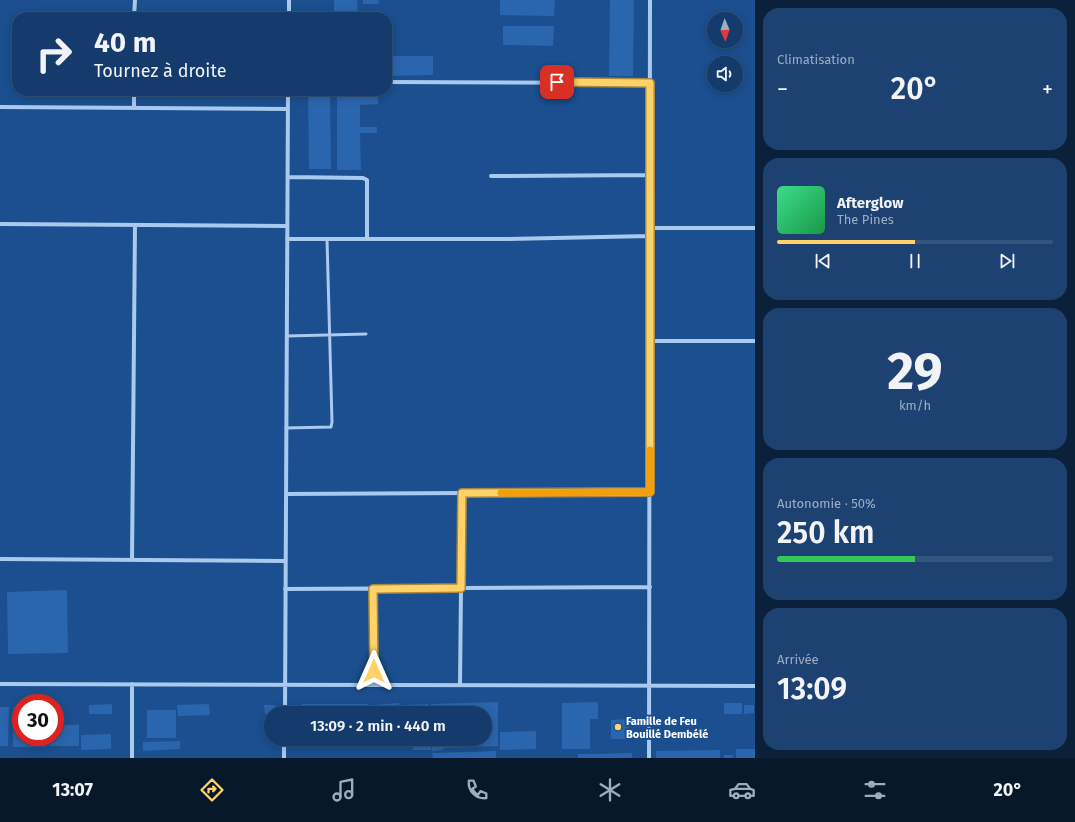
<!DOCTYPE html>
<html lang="fr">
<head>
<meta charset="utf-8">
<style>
	body { margin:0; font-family:"Fira Sans",sans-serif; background:#1d4271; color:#f1f3f6; height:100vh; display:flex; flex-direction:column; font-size:15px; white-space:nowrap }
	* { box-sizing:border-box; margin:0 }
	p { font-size:13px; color:#9dadc1 }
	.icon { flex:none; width:22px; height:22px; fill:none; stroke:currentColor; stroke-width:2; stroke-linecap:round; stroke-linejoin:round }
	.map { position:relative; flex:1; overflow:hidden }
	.panel { display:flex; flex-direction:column; gap:8px; padding:8px; background:#0b203b; width:320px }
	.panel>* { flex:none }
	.guide { position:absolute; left:12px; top:12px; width:380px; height:84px; border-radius:16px; box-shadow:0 2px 10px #0003,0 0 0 1px #33557e; background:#143b6b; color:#f1f3f6; overflow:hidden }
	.needle { width:26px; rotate:178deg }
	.fabs { position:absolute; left:707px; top:12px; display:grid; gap:8px }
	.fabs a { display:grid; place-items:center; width:36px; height:36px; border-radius:50%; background:#143b6b; box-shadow:0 2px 10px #0003,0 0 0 1px #33557e; font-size:20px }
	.speed { position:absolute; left:12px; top:694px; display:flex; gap:8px; font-size:20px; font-weight:700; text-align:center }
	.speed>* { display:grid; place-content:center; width:52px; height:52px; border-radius:50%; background:#143b6b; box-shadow:0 2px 10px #0003,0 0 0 1px #33557e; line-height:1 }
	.speed .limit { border:6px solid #d22; background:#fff; color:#111 }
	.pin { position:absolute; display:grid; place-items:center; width:34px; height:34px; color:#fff; margin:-17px; border-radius:8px; box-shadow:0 2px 6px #0006 }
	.me { position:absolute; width:44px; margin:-22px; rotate:0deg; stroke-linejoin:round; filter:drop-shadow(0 0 3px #0008) }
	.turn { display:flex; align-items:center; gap:14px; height:84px; padding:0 16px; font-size:18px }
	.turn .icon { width:52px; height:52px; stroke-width:2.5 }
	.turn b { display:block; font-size:28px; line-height:34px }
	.big { font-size:30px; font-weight:600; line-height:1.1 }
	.panel .widget { flex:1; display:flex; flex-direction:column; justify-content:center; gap:6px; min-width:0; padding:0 14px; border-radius:16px; background:#1d4271 }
	.panel .dial { align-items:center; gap:0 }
	.dial b { font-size:52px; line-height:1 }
	.song { display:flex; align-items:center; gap:12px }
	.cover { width:48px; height:48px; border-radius:6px; background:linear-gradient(135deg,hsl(150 70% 55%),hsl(140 70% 35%)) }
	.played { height:4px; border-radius:2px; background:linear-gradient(90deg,#ffd166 50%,#33557e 50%) }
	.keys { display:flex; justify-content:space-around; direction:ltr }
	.heat { display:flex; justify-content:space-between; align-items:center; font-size:22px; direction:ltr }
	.charge { height:6px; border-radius:3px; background:linear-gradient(90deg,#34c759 50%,#33557e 0) }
	.trip { position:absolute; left:264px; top:706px; width:228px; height:40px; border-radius:20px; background:#143b6b; box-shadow:0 2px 10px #0003,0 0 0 1px #33557e; font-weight:600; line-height:40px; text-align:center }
	.menu { display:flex; height:64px; justify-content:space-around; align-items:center; background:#08182b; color:#9dadc1 }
	.menu .icon { width:28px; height:28px }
	.menu .current { color:#ffd166 }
	.menu b { font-size:18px; color:#f1f3f6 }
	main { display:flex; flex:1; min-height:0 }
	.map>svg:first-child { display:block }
</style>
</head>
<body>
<main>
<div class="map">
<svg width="755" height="758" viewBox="0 0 755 758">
	<rect width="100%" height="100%" fill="#1b4f8f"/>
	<path fill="#2a66ad" d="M334,0H357L358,17H334Z
		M363,0H379L378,4H363Z
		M500,0H555L554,16L500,15Z
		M610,0H634L633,76H609Z
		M503,26H554L553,46L503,45Z
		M387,56H433V75L387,76Z
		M308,91H330L331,169H309Z
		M378,94V104L360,105V127H377V133H360L361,170H337V95Z
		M67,590L68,653L8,654L7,592Z
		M498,702V746L443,748V750L432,751V739H485V713H431V704Z
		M598,702V719H590V749H562V703Z
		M399,703V713H373V705Z
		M724,703H742V714H724Z
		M112,704V714H89V705Z
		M209,704L210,715L178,716L177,705Z
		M302,704H368V713H302Z
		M428,704L429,713H405V705Z
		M264,705H275V713L265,714Z
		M744,705H754V713L744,714Z
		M0,707H9L8,746H0Z
		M13,707H21V737H46V747H13Z
		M147,710H176V738H147Z
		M629,719L630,739H611V720Z
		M55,725H79V746H49L50,737H55Z
		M536,731V749L500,750V732Z
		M111,734V749L81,750V735Z
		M366,739H396V746H366Z
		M413,740H431V750H413Z
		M180,741V749L143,751V742Z
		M736,749H755V758H736Z
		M720,750V758H656V751Z
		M496,751V758H433L432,753Z
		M632,753V758H578V754Z
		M724,755H733V758H724Z"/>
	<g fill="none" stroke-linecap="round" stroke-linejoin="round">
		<path stroke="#a9c9ee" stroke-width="3" d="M287,336L366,334
			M286,428L331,427L332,422L327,239"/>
		<path stroke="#a9c9ee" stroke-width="4" d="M134,17L135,0
			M289,17V0
			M387,82L650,83
			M0,107L288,109
			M134,108V91
			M491,176L649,175
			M288,177L363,178L367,180V239
			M0,224L287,226
			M649,228H755
			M287,239H505L649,236
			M650,341H755
			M286,494L650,492
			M0,559L285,561
			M132,560L135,225
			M285,589L650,587
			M373,589L374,685
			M0,684L755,686
			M460,685L462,493
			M285,713L288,91
			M132,758V684
			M284,758V739
			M649,758L650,0"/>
	</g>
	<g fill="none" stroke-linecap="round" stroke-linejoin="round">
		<defs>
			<path id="route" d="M374,671L373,589L461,588L462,493L650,492V83L557,82"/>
		</defs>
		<use href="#route" stroke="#a68842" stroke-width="10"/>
		<use href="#route" stroke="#ffd166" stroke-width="7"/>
		<path stroke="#f59e0b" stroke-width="7" d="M501,493L650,492V450"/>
	</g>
	<circle fill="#ffd166" stroke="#1b4f8f" stroke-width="1.5" cx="618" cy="727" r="4"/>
	<g text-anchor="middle" stroke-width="4" stroke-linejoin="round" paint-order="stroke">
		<g font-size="11" font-weight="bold" fill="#fff" stroke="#1b4f8f" text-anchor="start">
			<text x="626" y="725">Famille de Feu<tspan x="626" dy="13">Bouillé Dembélé</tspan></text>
		</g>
	</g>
</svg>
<div class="fabs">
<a><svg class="needle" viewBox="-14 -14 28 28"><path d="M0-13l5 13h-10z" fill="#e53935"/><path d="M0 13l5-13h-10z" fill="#9dadc1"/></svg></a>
<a><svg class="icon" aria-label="sound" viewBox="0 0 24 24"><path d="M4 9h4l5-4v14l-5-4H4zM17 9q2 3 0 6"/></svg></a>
</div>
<div class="speed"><div class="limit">30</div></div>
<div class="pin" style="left:557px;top:82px;background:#d93025"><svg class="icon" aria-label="arrive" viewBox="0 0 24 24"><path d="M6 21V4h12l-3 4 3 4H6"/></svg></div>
<svg class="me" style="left:374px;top:671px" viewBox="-20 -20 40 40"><path d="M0-17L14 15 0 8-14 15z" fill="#ffd166" stroke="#fff" stroke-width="4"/></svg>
<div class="trip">13:09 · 2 min · 440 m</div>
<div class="guide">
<div class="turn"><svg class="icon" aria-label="right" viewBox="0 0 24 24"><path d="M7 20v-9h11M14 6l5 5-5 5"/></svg><div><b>40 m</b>Tournez à droite</div></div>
</div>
</div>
<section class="panel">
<div class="widget"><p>Climatisation</p>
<div class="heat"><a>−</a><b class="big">20°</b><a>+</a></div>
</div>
<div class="widget">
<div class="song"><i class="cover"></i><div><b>Afterglow</b><p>The Pines</p></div></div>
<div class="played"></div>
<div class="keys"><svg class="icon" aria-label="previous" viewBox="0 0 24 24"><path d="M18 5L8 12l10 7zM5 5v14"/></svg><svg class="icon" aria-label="pause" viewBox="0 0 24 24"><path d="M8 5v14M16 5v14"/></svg><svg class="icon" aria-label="next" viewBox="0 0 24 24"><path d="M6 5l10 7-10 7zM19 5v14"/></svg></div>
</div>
<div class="widget dial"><b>29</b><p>km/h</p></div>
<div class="widget"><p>Autonomie · 50%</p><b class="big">250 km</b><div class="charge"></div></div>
<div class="widget"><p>Arrivée</p><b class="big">13:09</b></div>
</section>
</main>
<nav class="menu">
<b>13:07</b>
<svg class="icon current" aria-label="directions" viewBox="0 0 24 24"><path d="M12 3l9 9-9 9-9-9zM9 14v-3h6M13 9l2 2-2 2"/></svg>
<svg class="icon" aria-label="music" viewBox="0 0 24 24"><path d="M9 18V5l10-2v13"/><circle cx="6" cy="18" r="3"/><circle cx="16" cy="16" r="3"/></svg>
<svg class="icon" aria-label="phone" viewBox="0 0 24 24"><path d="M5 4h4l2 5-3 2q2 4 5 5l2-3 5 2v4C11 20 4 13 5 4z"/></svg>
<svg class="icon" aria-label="climate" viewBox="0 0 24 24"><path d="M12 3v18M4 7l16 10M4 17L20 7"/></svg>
<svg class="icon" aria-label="car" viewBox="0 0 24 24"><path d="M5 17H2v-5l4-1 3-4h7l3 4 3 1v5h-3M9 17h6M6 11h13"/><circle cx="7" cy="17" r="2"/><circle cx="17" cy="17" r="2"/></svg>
<svg class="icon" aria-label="filters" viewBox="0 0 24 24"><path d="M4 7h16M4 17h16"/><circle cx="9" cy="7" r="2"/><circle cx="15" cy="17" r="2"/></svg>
<b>20°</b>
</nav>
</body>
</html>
